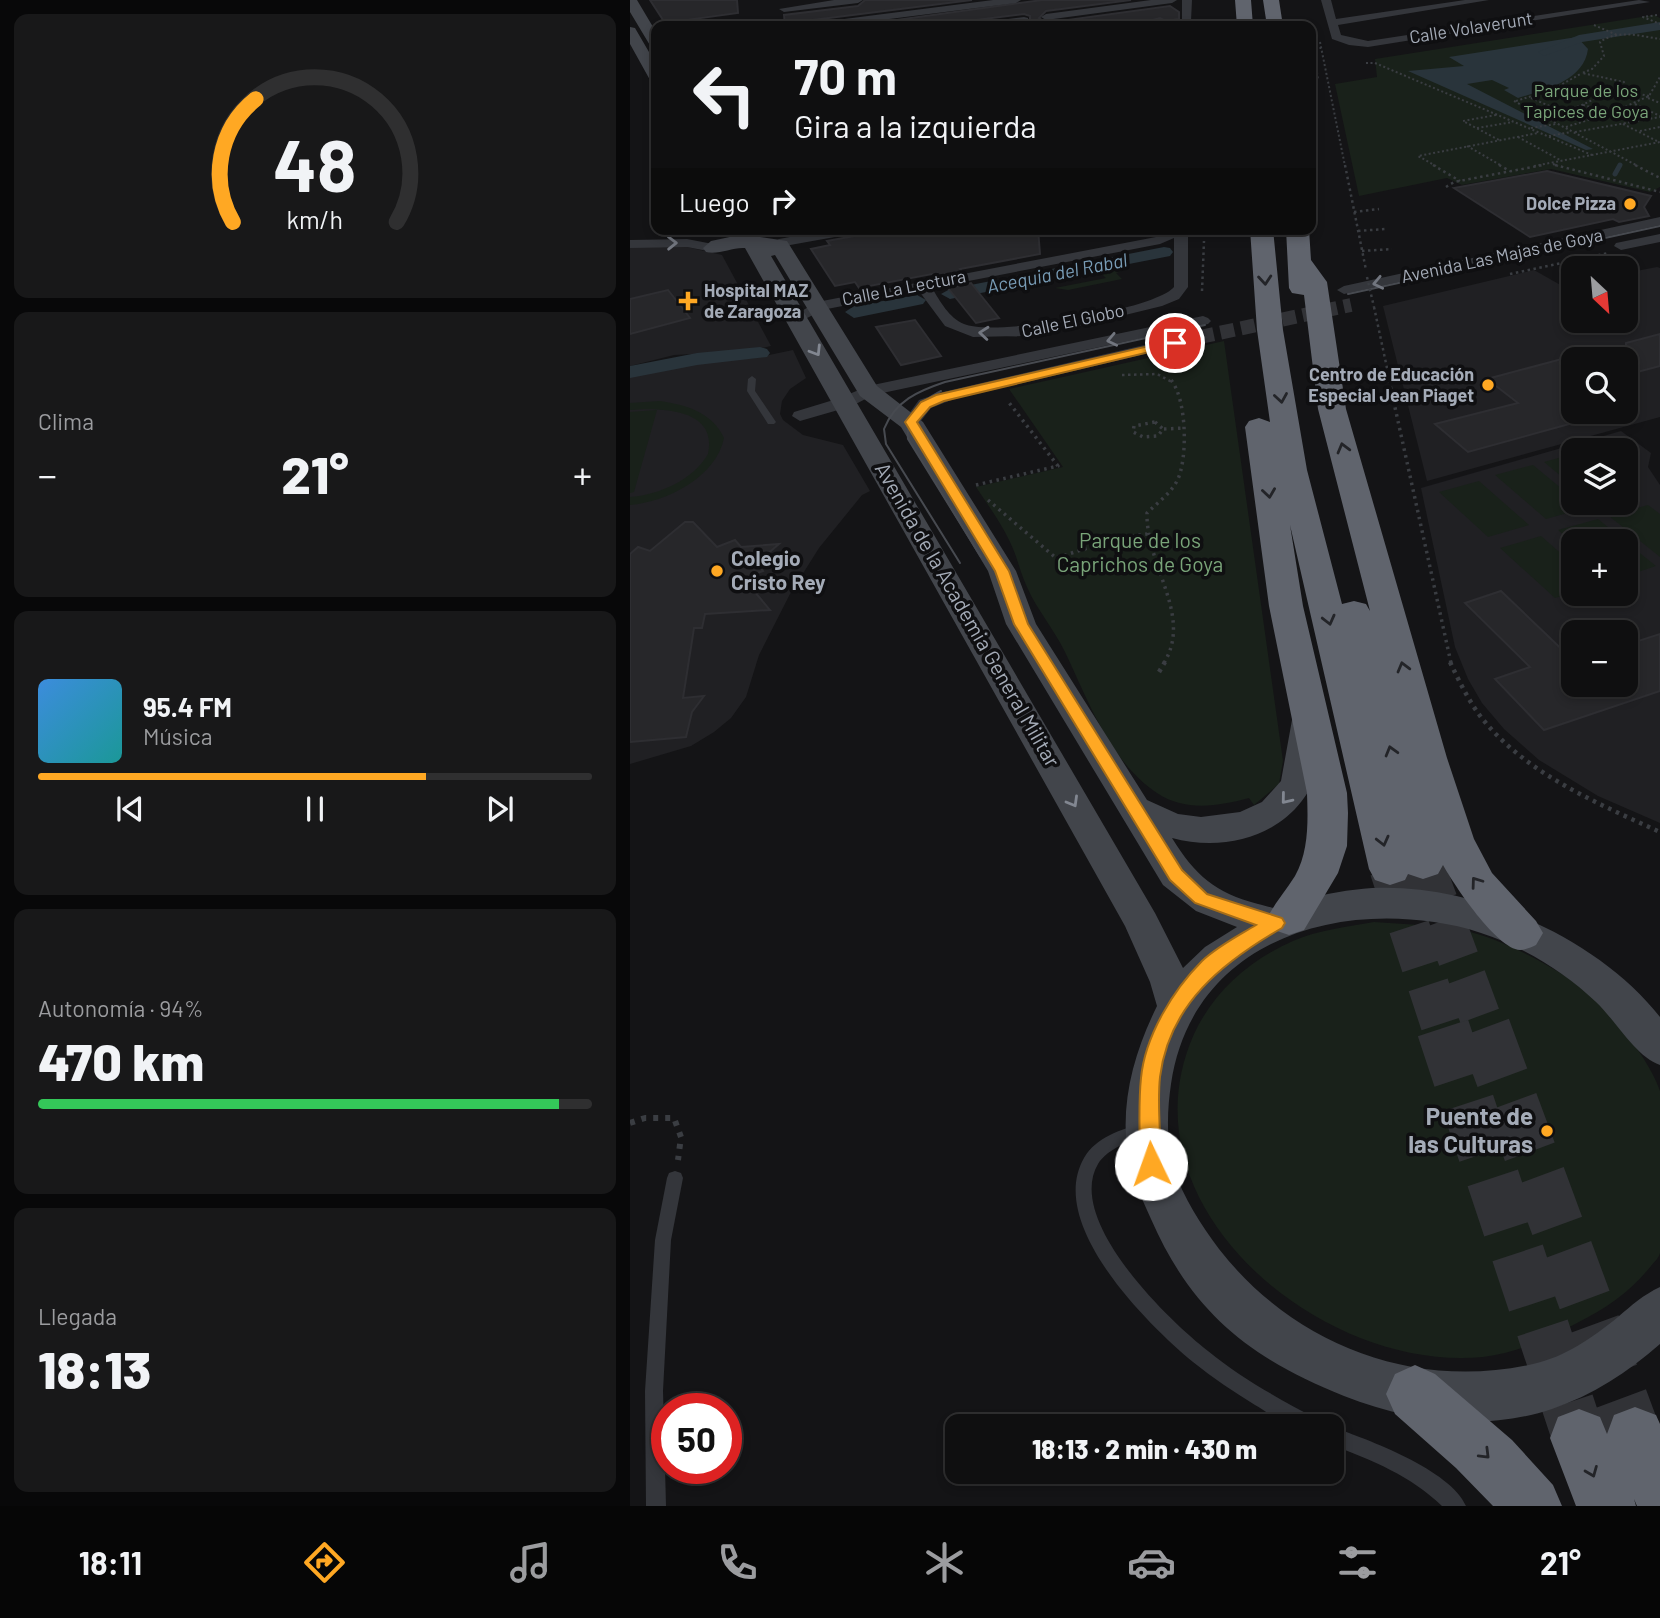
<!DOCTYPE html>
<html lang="es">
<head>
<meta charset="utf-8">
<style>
	body { margin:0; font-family:Barlow,sans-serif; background:#181819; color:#f1f3f6; height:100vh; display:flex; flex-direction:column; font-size:26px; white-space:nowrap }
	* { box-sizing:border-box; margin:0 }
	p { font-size:23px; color:#9b9c9f }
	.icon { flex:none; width:38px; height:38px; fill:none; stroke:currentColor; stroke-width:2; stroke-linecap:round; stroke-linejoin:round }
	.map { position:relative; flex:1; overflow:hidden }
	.drawer { display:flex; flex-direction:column; gap:14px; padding:14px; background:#080809; width:630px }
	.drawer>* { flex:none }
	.top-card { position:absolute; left:21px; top:21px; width:665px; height:214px; border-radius:14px; box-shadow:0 4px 10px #0003,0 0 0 2px #2f2f30; background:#0f0f10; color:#f1f3f6; overflow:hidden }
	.needle { width:46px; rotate:154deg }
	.tools { position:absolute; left:931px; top:256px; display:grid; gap:14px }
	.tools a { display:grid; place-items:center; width:77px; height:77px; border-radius:14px; background:#0f0f10; box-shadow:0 4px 10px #0003,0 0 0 2px #2f2f30; font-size:35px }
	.speed { position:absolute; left:21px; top:1393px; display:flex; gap:14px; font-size:35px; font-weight:700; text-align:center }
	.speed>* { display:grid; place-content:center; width:91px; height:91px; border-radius:50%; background:#0f0f10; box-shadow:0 4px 10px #0003,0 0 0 2px #2f2f30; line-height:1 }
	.speed .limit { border:10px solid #d22; background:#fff; color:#111 }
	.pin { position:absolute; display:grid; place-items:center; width:60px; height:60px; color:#fff; margin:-30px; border:4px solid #fff; border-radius:50%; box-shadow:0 2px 7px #0007 }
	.me { position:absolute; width:77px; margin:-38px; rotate:357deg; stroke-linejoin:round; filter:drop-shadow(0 0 5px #0008) }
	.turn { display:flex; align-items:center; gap:24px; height:147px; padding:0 28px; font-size:32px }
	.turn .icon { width:91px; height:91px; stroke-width:2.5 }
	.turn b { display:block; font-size:49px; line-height:60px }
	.then { display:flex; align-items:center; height:66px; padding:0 28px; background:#0003; gap:14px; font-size:26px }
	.big { font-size:52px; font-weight:800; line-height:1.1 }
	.drawer .widget { flex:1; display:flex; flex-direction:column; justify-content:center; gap:10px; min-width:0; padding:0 24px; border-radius:14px; background:#181819 }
	.drawer .dial { align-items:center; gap:0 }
	.dial svg { height:182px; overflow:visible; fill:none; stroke:#2f2f30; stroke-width:7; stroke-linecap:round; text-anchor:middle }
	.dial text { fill:#f1f3f6; stroke:none }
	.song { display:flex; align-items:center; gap:21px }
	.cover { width:84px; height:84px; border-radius:10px; background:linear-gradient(135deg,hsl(210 70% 55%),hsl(180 70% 35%)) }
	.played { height:7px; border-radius:4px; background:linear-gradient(90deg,#ffa823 70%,#2f2f30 70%) }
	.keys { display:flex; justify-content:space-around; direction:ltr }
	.heat { display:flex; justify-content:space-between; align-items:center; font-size:38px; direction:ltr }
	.charge { height:10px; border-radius:5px; background:linear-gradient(90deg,#34c759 94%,#2f2f30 0) }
	.trip { position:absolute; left:315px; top:1414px; width:399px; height:70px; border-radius:14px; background:#0f0f10; box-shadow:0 4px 10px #0003,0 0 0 2px #2f2f30; font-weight:800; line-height:70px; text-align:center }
	.tab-bar { display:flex; height:112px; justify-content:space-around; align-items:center; background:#060606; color:#9b9c9f }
	.tab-bar .icon { width:49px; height:49px }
	.tab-bar .current { color:#ffa823 }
	.tab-bar b { font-size:32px; color:#f1f3f6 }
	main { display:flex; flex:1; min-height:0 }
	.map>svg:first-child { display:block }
</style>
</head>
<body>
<main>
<section class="drawer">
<div class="widget dial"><svg viewBox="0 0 100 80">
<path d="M14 69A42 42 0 1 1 86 69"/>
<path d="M14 69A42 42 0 0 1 24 15" stroke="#ffa823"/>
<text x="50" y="56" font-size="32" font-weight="700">48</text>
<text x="50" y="72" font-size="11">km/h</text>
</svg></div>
<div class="widget"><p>Clima</p>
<div class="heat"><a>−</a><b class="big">21°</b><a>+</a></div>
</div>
<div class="widget">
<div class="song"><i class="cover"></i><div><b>95.4 FM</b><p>Música</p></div></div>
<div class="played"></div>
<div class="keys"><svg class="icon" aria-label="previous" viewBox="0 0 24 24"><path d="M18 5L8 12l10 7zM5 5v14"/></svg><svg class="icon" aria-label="pause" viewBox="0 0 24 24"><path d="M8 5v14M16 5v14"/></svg><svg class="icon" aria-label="next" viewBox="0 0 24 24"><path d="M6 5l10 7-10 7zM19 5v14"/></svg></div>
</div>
<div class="widget"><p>Autonomía · 94%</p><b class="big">470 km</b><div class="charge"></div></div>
<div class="widget"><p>Llegada</p><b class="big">18:13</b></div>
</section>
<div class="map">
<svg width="1030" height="1506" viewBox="0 0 1030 1506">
	<rect width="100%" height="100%" fill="#141416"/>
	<path fill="#202023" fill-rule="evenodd" d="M0,247H57L92,255L141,346L118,351L44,355L0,366Z
		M1027,267L1030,268V417L797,481L753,306L904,270L934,287L943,285V320H996V273ZM943,359H996V411H943Z
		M163,350L176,378L160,389L152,401L150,414L153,420L173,435L213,445L240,491L232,495L189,548L160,594L129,655L116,697L101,718L84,732L61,746L0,764V377L65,362L125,358Z
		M991,431L1021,453L1018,467L1030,485V823L968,796L909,760L874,729L852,703L838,679L825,647L791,488ZM943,450H996V502H943ZM943,541H996V593H943ZM943,632H996V684H943Z"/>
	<path fill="#19211a" d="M1024,15L1030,18V187L1020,192L921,169L832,185L817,178L729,196L705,84L747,77L745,59Z
		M492,264L495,270L486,273L492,279L438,290L425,288L476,278L467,269Z
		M594,341L653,761L649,784L624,805L619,798C589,806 555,812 527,793C480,762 458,700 435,652C424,629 407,610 397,587C390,572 387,556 380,542C371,523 358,505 346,487L433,467L379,389Z
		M30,401C56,405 82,412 94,438C86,477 37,502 0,505V497C29,495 63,480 78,454C88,408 30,408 0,410V403Z
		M27,410L4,492L0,493V412Z
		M943,454V486L914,462Z
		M903,465L943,498V502H948L955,508L916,519L865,475Z
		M849,481L899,525L858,537L809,492Z
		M1018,505L1030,514V557L979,516Z
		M968,519L995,541H943V543L928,530Z
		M911,536L943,564V593L925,598L870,548Z
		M996,542L1026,566L996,576Z
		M744,922C774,924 805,925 835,931C869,937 936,972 962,996C985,1017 1020,1061 1030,1091C1030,1128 1030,1165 1030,1202C1030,1218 1030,1237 1030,1253C1029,1258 1024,1262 1021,1266C1000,1292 977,1308 947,1323C918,1339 886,1353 853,1357C691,1373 488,1205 564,1034C584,991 620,960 663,941C688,930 717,927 744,922Z"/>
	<path fill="#29343b" d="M947,37L958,49C954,81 914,90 888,98L874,90L879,88L862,80L837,84L963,149L956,150L778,71L834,66L819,57Z"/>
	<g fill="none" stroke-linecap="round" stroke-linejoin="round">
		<path stroke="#29343b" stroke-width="5" d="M985,174L990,165"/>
		<path fill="#29343b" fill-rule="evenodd" d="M1030,22V30L952,42L914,56L908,52L949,35Z
			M534,247L540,248L543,252L540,256L320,299L311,294L320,289Z
			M287,295L296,300L293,304L224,318L215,312L224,306Z
			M130,347L137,349L140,353L137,357L67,365L0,378V366L67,353Z"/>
	</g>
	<path fill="#27272a" stroke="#2e2e32" stroke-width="2" d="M20,0H107L108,13L35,23Z
		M235,0H342L183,20L176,26H155L154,15L228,6Z
		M412,0H501L416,11L409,18L416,23L540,6L549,12V19L536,21L530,18L498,26H386L400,24V16L394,14L346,20L333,26H223Z
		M917,171L1021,196L1014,207L1019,216L989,222L983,219L900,237L824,188Z
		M263,229H408L410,254L330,269L332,272L309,276L307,273L229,288L225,282L205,286L181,249L200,245L197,241Z
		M341,283L369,318L346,323L318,288Z
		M38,290L60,318L0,334V299Z
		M285,320L311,356L271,365L246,327Z
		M1030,334V366L996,375V343Z
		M943,356V423L838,452L805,424L888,403L857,379Z
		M55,522H63L87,547L105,540L111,547L149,544L127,563L133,571L113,578L140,610L75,614L72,628H64L53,698L74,696L62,712L56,737L0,742V554L8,547L20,551Z
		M871,591L943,660V684H996V645L1030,634V691L914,730L865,679L900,667L835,603Z"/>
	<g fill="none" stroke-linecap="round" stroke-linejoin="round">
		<path stroke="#313236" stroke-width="14" stroke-dasharray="14 7" stroke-linecap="butt" d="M570,337L721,305"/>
		<path stroke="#313236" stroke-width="41" stroke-dasharray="41 20" stroke-linecap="butt" d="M793,863L855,1030
			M760,869L813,1030"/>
		<path stroke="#313236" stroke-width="53" stroke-dasharray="53 26" stroke-linecap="butt" d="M813,1028L949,1438
			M854,1028L1005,1436"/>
		<path stroke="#3a3d42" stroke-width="2" stroke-dasharray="2 2.5" stroke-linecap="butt" d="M1027,15L1013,17L1030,24
			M964,25L987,35
			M690,42L715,166
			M736,63H745L962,155
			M681,82L688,80L684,48H691
			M932,86L970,97
			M1019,96L985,89L994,82L952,73L962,69L974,56L970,42C988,29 1010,36 1030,39
			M901,98L931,111
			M1018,98L1030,103
			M884,101L1008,166
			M886,101L924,89L952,73
			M1005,104L1030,116
			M953,105L978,112
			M866,115L833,121L869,140
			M912,115L950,106L985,89
			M993,124L1029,142
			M936,127L981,113L1019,96L1030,77
			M847,128L883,122
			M901,128L926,124
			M1010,131L1030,127
			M945,132L1030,117
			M919,136L941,132
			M888,137L932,161
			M837,146L872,166
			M923,164L928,166
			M806,166L788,156L908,133
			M904,166L1030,142"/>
		<path stroke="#3a3d42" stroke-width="2.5" stroke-dasharray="2.5 3.5" stroke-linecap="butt" d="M715,165L736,270
			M803,165L830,181
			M869,165L880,171
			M925,165L1030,192
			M1005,165L1030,178
			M816,187L824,182L913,165
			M724,212L749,209
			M728,231L755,229
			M732,251L762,249
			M880,274L978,253
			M572,291L574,241
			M744,307L760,382
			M492,375L527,374L542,382"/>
		<path stroke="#3a3d42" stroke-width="3.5" stroke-dasharray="2.5 4.5" stroke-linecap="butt" d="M759,380L821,663
			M525,422L533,429L528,436L513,437L503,432L504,426Z
			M534,429L554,428
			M346,485L428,466L377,400
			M358,500L426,558L492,537L517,534
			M534,663C563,615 516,567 517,513C527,503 540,494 547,481C558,460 557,399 541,380"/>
		<path stroke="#3a3d42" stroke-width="4.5" stroke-dasharray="3.5 5" stroke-linecap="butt" d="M820,662C830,683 840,704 855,722C899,775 969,804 1030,832
			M529,672L535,662"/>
		<path stroke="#3a3d42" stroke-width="6" stroke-dasharray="5 7" stroke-linecap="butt" d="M0,1123L15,1118H44L51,1137L48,1160"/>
		<path fill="#34363b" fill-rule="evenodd" d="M122,376L126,379L125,391L146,422L144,424H138L117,391L118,379Z
			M512,1123L518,1125L520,1130L518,1135C500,1141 478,1148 468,1164C435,1220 538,1320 578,1351C611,1378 649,1399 687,1419L689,1426C681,1426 670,1428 662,1426C650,1423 636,1411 625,1405C604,1392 583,1378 563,1362C517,1324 416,1224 454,1158C466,1137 491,1130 512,1123Z
			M45,1171L51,1173L53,1178L41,1240L33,1391L36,1506H16L15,1391L25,1240L37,1178L39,1173Z
			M702,1427C737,1439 821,1470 836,1506H812C781,1476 742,1460 702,1445Z"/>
		<path fill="#34363b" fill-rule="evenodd" d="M204,0H233L228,3L154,12L149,9Z
			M363,0H391L386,3L204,26H178L183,23Z
			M521,0H547L542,3L416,20L411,17L416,14Z
			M552,0H562L561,21L552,19Z
			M691,0H701L706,19L835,0H859L708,25L711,35L738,41L1009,0L1020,2L738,47L719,45L702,39Z
			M394,17L398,18V22L368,26H341L346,23Z
			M531,21L536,24L535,26H509Z
			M1030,217V225L714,294L707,290L714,286Z
			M203,229H234L227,233L149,247L142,243L149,239Z
			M539,229H558V287L549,299L532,306L454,325L394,336L343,337L315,326L289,291L192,310L166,324L158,319L187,302L526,237ZM544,238V287C525,310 363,337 334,324C319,318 310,301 302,288L530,244Z
			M1030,234V242L991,250L984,246L986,243Z
			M57,239L88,245L90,248L83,252L57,247L0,248V240Z
			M573,316L578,318L581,321L578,324L243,395L222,406L170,421L162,416L164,412L210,398L238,386Z
			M570,332L578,337L575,340L324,399L301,408L287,426H275L273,422L289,400L313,392Z"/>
		<path fill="#42454b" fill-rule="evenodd" d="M0,0H7L26,32V48L21,47L0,12Z
			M0,27L5,28L26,64V82L20,80L0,44Z
			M105,229H125L130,237L157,241L247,386L293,422L386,571L406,624L517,800L548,814L571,817L610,812L632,802L651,781L662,720L667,712L678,709L689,712C697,724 693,740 691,754C681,826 607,856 542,838C565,875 585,893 628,904C634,905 643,909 649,908C657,908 666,902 674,900C696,893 719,890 742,888C844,883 967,937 1030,1017V1065C1006,1057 986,1021 966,1002C923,961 864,930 804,922C685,904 560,953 541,1084C537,1111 536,1142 544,1169C553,1197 571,1225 589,1249C663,1344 783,1391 903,1364C935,1357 962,1338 988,1317C1002,1305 1013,1295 1030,1287V1344C998,1372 963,1395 922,1409C853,1432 781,1422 714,1396C621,1359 562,1313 521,1219C511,1196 500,1174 497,1149C491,1098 505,1051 527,1006L520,982L495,926L115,248C102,247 89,255 76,252L73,248L81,241L109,235ZM145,255L230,396L271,427L358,571L376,624L533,885L566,911L607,927L575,947L553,968L525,913L141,256Z"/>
		<path fill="#60646d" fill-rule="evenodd" d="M605,0H621L623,26H607Z
			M633,0H649L653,26H637Z
			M620,229H643L653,330L677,470L712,604L724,601L736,604L740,611L688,409L674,295L662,293L659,288L656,229H679L681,260L697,282L716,409L817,758L844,839L862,873L906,921L913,933L906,945C902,947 895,950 890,950C867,949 824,885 813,865L808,874L793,879L778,874L775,880L760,885L745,880L739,869L660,525L673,606L717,793L718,813L717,846L708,873L674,930L659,935L644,930L637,918C645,903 656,890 665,876C679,851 678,821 677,793L639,606L615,427L619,421L629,418L640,422L627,330Z
			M785,1365L805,1374L882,1440L923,1485L932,1506H863L826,1468L765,1414L756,1394L765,1374Z
			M1005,1407L1026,1415L1030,1424V1506H1007L1004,1499L1006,1506H946L920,1438L928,1417L949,1409L970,1417L977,1434L984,1415Z"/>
		<path stroke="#474a50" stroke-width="2" d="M718,294L1030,226
			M311,391C290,402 276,414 278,439L351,557
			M330,563L256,444L254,429C265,401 288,391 315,382L575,325"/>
		<path stroke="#3a3d42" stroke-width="2.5" stroke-dasharray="2.5 3.5" stroke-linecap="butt" d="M737,277L744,307"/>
	</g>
	<defs><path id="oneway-chevron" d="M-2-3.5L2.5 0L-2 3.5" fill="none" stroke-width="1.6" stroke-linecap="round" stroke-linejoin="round" transform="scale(1.75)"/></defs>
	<g stroke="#72767f">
		<use href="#oneway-chevron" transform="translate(42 243) rotate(-1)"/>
		<use href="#oneway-chevron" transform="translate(748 283) rotate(168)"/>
		<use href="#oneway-chevron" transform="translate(354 333) rotate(-175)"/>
		<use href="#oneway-chevron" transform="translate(482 340) rotate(168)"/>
	</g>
	<g stroke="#232428">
		<use href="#oneway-chevron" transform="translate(635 280) rotate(85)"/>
		<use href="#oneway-chevron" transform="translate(651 398) rotate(81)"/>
		<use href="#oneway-chevron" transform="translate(713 448) rotate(-105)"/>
		<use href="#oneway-chevron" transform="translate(639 493) rotate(82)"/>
		<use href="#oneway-chevron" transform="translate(699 620) rotate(76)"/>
		<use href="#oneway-chevron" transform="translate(773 667) rotate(-105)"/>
		<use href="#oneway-chevron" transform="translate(761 751) rotate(-106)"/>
		<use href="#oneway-chevron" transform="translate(753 841) rotate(76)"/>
		<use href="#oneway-chevron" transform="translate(846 882) rotate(-126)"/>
		<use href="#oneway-chevron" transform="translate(855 1454) rotate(45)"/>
		<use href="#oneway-chevron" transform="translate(962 1472) rotate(68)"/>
	</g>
	<g stroke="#828791">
		<use href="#oneway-chevron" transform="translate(186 351) rotate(58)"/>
		<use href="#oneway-chevron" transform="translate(656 799) rotate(129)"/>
		<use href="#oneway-chevron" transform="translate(443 802) rotate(60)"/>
	</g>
	<path fill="#ffa823" stroke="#a66d17" stroke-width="2" d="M545,340L550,343L549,345L314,401L300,407L287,422L379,571L398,624L552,870L577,894L652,918L655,923L652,928C593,962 539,1004 530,1077C527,1105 531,1136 531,1164L528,1171L521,1174L513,1171L510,1164C510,1136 508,1106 511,1078C515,1036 543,990 572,961C588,946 608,936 626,925L565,903L540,880L384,624L365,571L275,422L291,402L306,395Z"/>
	<g fill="#ffa823" stroke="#0f0f11" stroke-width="2.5">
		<circle cx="1000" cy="204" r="7"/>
		<path d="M54.5 290.5h7v7h7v7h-7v7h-7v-7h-7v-7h7z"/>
		<circle cx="858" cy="385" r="7"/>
		<circle cx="87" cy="571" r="7"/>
		<circle cx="917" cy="1131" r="7"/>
	</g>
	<g text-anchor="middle" stroke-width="7" stroke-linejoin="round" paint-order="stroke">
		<g font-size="18" fill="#a4abb7" stroke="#0f0f11">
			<text transform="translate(841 28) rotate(-9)" y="6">Calle Volaverunt</text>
			<text transform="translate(872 256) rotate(-12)" y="6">Avenida Las Majas de Goya</text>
			<text transform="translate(274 288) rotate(-11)" y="6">Calle La Lectura</text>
			<text transform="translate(443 321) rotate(-12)" y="6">Calle El Globo</text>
		</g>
		<g font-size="18" fill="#79a479" stroke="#0f0f11">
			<text x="956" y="97">Parque de los<tspan x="956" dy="21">Tapices de Goya</tspan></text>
		</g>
		<g font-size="18" font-weight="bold" fill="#a4abb7" stroke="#0f0f11" text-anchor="end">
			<text x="986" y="210">Dolce Pizza</text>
			<text x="74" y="297" text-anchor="start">Hospital MAZ<tspan x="74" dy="21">de Zaragoza</tspan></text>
			<text x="844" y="381">Centro de Educación<tspan x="844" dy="21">Especial Jean Piaget</tspan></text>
		</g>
		<g font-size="19" font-style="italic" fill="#789cb6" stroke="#0f0f11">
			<text transform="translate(427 273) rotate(-11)" y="7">Acequia del Rabal</text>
		</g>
		<g font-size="21" fill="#79a479" stroke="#0f0f11">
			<text x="510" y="548">Parque de los<tspan x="510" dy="24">Caprichos de Goya</tspan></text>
		</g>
		<g font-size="21" font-weight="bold" fill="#a4abb7" stroke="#0f0f11" text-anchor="start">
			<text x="101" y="566">Colegio<tspan x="101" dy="24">Cristo Rey</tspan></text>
		</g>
		<g font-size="21" fill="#a4abb7" stroke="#0f0f11">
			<text transform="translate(337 615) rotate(60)" y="7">Avenida de la Academia General Militar</text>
		</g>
		<g font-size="24" font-weight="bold" fill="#a4abb7" stroke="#0f0f11" text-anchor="end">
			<text x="903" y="1125">Puente de<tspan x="903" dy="28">las Culturas</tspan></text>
		</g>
	</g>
</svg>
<div class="tools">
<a><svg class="needle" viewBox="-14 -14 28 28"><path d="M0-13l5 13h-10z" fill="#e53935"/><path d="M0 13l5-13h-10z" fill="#9b9c9f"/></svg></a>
<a><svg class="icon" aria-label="search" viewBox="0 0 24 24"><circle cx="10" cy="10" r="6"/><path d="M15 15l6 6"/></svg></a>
<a><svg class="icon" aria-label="layers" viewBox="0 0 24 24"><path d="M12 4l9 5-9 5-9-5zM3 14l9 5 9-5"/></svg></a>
<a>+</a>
<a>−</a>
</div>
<div class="speed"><div class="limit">50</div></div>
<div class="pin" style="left:545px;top:343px;background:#d93025"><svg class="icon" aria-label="arrive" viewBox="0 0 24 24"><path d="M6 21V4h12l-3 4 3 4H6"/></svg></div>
<svg class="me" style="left:521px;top:1164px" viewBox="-20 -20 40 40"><circle r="19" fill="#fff"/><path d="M0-13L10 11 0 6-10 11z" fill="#ffa823"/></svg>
<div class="trip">18:13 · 2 min · 430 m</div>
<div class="top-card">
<div class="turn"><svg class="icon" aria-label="left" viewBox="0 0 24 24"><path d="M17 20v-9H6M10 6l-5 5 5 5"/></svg><div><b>70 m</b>Gira a la izquierda</div></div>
<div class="then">Luego<svg class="icon" aria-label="right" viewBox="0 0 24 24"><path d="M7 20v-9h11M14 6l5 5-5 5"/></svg></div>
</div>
</div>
</main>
<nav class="tab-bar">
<b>18:11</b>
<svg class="icon current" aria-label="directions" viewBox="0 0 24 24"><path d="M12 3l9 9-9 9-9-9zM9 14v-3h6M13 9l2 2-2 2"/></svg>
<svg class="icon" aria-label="music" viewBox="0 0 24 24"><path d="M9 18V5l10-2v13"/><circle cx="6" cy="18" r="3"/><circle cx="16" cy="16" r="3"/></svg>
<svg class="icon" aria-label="phone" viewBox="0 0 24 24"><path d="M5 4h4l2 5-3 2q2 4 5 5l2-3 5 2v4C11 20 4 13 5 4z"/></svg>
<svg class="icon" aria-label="climate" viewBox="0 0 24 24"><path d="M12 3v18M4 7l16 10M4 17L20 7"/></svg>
<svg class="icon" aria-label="car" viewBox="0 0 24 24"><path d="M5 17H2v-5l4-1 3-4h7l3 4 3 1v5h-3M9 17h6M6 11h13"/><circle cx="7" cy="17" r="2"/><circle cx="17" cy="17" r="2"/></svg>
<svg class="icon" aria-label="filters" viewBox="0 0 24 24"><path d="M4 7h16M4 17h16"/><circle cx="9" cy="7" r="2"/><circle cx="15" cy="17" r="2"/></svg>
<b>21°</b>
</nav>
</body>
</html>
